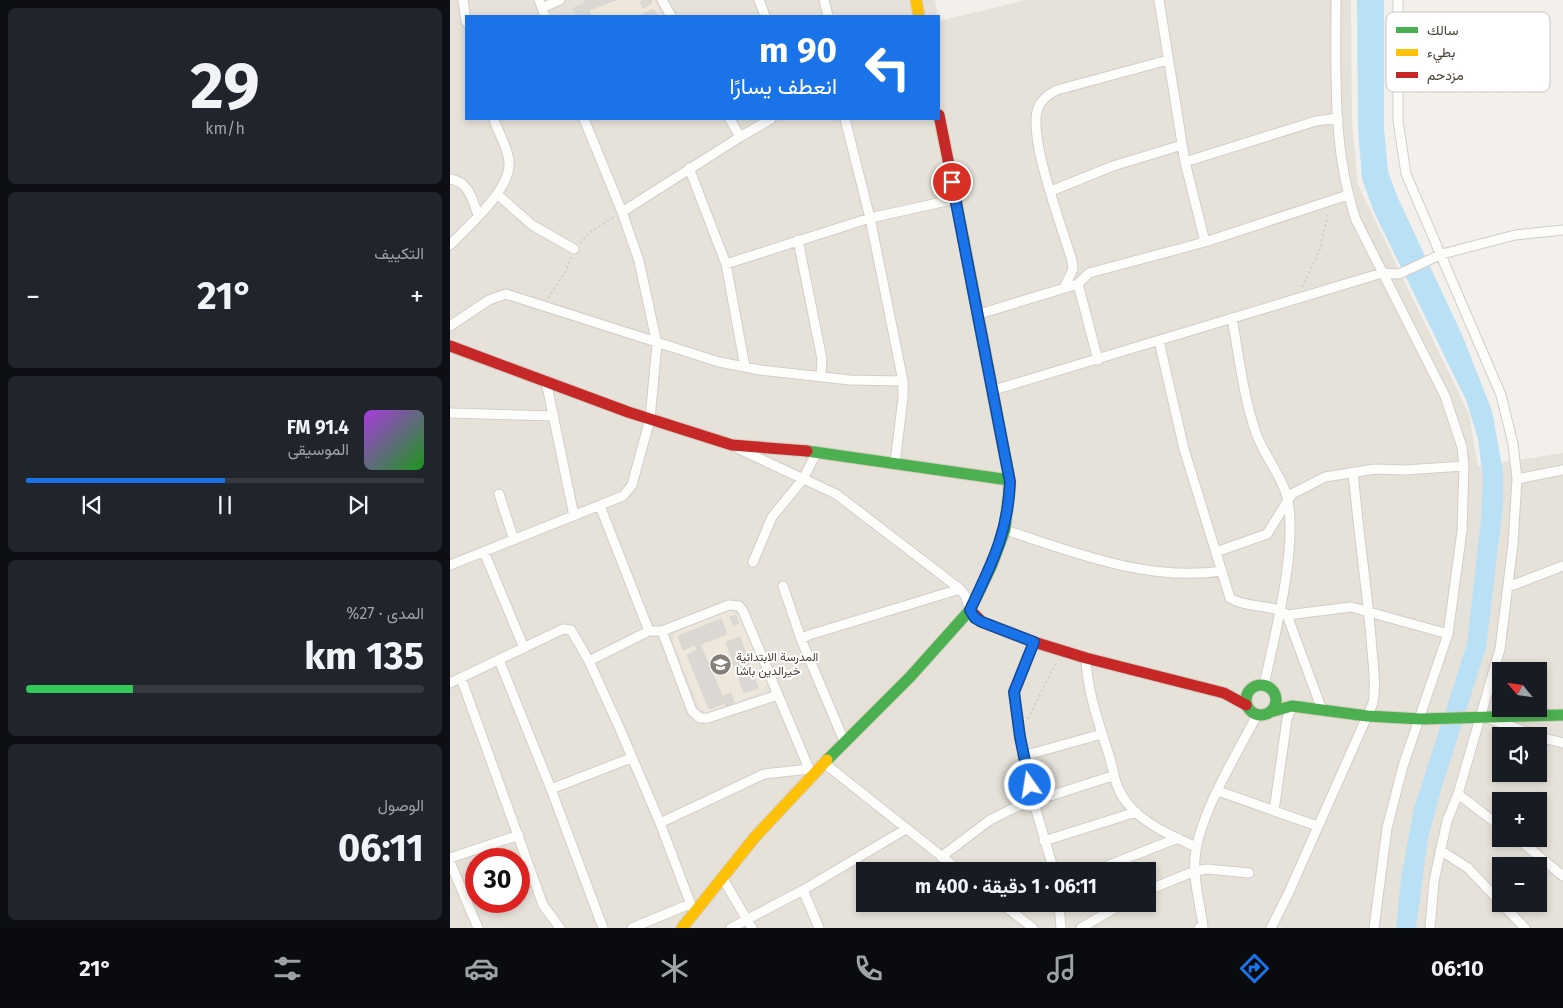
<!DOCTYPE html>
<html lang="ar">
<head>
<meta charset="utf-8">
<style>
	body { margin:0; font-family:"Fira Sans",Vazirmatn,sans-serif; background:#20242c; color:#f1f3f6; direction:rtl; height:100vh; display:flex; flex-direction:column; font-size:19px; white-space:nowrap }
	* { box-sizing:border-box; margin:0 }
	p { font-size:16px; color:#9ea1a6 }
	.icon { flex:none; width:28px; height:28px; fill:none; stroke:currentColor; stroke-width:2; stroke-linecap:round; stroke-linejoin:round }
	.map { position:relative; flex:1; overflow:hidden; direction:ltr }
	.side { display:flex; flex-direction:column; gap:8px; padding:8px; background:#0d0f14; width:450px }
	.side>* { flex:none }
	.banner { position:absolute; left:15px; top:15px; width:475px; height:105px; border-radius:0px; box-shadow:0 2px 8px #0003; direction:rtl; background:#1a73e8; color:#fff; overflow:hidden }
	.needle { width:32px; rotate:299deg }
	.controls { position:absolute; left:1042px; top:662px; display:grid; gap:10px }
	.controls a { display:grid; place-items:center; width:55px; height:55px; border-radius:0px; background:#171b24; box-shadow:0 2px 8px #0003; font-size:25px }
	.speed { position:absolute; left:15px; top:848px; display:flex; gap:10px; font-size:25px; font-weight:700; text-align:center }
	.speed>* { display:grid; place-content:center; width:65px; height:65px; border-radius:50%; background:#171b24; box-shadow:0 2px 8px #0003; line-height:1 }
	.speed .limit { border:8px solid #d22; background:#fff; color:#111 }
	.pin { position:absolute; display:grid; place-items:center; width:42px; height:42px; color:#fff; margin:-21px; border:2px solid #fff; border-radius:50%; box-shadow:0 1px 5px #0007 }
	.me { position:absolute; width:55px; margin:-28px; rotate:347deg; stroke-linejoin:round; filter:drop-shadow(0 0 4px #0008) }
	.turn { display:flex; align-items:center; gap:18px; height:105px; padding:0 20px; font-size:22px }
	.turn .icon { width:65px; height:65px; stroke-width:2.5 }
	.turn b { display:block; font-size:35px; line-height:42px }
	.big { font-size:38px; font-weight:700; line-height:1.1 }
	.side .widget { flex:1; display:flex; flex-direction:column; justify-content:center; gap:8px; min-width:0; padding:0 18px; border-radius:8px; background:#20242c }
	.side .dial { align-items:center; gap:0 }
	.dial b { font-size:65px; line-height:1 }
	.song { display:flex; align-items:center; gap:15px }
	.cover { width:60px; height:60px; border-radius:8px; background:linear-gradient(135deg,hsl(280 70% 55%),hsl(120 70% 35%)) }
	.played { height:5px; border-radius:2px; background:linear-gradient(90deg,#1a73e8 50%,#363941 50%) }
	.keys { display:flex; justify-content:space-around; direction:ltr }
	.heat { display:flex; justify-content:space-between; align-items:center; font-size:28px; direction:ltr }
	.charge { height:8px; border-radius:4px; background:linear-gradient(90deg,#34c759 27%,#363941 0) }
	.trip { position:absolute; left:406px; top:862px; width:300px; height:50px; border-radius:0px; background:#171b24; box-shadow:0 2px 8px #0003; font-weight:700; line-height:50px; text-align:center; direction:rtl }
	.menu { display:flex; height:80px; justify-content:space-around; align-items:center; background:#090b0e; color:#9ea1a6 }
	.menu .icon { width:35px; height:35px }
	.menu .active { color:#1a73e8 }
	.menu b { font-size:22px; color:#f1f3f6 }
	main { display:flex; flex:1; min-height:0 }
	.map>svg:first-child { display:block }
</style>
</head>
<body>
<main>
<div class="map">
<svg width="1113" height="928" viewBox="0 0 1113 928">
	<rect width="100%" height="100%" fill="#f3f0ec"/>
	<path fill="#e7e2d9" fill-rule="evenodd" d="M0,0H485L488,16H16V119H489V21L576,0H901L902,122L908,185L1019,414L1028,466L1113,453V928H0ZM1051,671H1089V709H1051ZM1051,736H1089V774H1051ZM1051,801H1089V839H1051ZM26,859H69V901H26ZM1051,866H1089V904H1051ZM415,871H698V904H415Z"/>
	<path fill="#eee7db" d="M135,0H204L213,16H126L123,8L136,3Z
		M279,610L288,614L317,685L313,692L258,713L250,709L223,642L225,633Z"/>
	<path fill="#b9e0f4" d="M907,0H934V129L938,171L947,196L1013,337L1042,411L1053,471V505L1036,648L991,790L978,838L966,928H946L951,878L964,808L1017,644L1031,519L1033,479L1028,439L1016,400L924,212L912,179L908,128Z"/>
	<path fill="#dbd7d2" stroke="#dbd7d1" d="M135,0H166L139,10L141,16H126L123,8L136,3Z
		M194,0H201L202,3L193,8L190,2Z
		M203,9L208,16H192L191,15Z
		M286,615L289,623L284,626L280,617Z
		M271,619L277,634L250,644L272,696L281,693L284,703L276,706L275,703L259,709L237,655L247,650L245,645L233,650L228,636Z
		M290,637L308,688L294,693L276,642Z"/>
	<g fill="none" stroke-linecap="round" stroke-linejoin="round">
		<defs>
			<path id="street" d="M13,0L16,22
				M89,0L95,16
				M212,0L221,16
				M309,0L315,16
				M374,0L378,16
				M709,0L735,162L755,242
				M886,0C886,74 882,149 906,220L995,396L1012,447L1014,466L1012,531L998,634L953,766L937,828L924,928
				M948,0V121L956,174L1051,395L1063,444L1067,479L1063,544L1050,649L1008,794L997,821L984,881L980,928
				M92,8L110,0
				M395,119L420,218L453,381V398L445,463
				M290,137L321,119
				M735,162L866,121L888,118
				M239,168L276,264L295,367
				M0,179C19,182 22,199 28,215
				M601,191L663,166L732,145
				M47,194L82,225L124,249
				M172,212L290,137L280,119
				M348,240L372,359L371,376
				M0,245C18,226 61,190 59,162C58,147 48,133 44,119
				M276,264L420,218L506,199
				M628,284L648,360
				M614,288L623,269L622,261C613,229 577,137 588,108C591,99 599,94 607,90L718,60
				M529,314L628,284L639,273L755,242L898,195
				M782,318C789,356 793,396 806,433C814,456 833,477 838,501C847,551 825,634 814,685
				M0,326L39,300L56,294L269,362L310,370L400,380L453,381
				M709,341L734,449L780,598C798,609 821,603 837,615L872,710
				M96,381L124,516
				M544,390L932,273L949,274L992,254L1065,235L1113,230
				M0,413L104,416
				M289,449L386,494L510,589L516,597L520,610
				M1067,479L1113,470
				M49,494L64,540
				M150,506L199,631
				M555,530C624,552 697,582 772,571
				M34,552L74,648
				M766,552L817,534L842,494L875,477L925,469L955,470L1014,466
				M303,562L322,517L353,479L367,452
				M0,565L173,496L182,485L200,419L207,344L189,261L172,212L134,119
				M333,586L351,639
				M1058,587L1113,566
				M837,615L901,607L998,634
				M212,631L242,711L250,718H258L328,695
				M584,642L565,692L566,710L573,756L583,800L604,871
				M636,658C637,691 649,724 659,755C665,775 664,787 678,804C695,825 723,836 746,847
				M49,660L101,789L153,928
				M139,661L199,631H212L279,605L289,606L293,611L359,769L363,774
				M11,678L93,905L110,928
				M0,683L113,629L121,630L139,661L170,729L210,823L244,913
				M1040,719L1088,736
				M1089,737L1113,743
				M394,741L351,639L359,635L510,589
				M573,756L652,734
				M374,763L510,871
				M101,789L181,758
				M768,791L867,826
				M1008,794L1051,827
				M824,811L837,719L842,706
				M210,823L314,774L359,769
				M1068,839L1113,876
				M594,841L686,812
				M990,850L1018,868L1051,903
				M491,857L540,820L566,807L662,776
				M0,858L69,835
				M0,862L28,928
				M644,871L728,838
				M273,879L302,928
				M353,890L369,928
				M698,890L745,871L757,869L799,873
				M552,904L583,928
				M609,904L611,928
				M1052,904L1075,928
				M182,928L240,904
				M281,928L353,890L456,829
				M631,928L672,904
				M749,928L753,926C750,904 743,880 745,858C749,814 787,754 807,715
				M821,928L839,892L923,703C927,682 922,659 921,637C916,582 908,528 903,472"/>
			<path id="fast" d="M357,451L559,480
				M796 700a15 15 0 1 1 30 0a15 15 0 1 1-30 0Z
				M820,712L842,706L917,716L971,719L1113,715
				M377,760L460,677L520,610L541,567L555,530L559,489"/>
			<path id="slow" d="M466,0L469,16
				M505,195L560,482L559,489
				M232,928L305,837L377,760"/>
			<path id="jam" d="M489,115L505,195
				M0,346L178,412L282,445L357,451
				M520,610L532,622L584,642L636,658L774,693L796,705"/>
		</defs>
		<use href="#street" stroke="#d1cec9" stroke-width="11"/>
		<use href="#fast" stroke="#d3cdc2" stroke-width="13"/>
		<use href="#slow" stroke="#d3cdc2" stroke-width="13"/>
		<use href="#jam" stroke="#d3cdc2" stroke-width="13"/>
		<path stroke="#d3d0cb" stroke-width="2" stroke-dasharray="2.5 2.5" stroke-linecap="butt" d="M130,243L140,232L164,217
			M852,287L870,249L878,212
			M98,298L116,271L121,257
			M578,719L607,661"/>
		<use href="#street" stroke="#fdfdfc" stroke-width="9"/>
		<use href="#fast" stroke="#4caf50" stroke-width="11"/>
		<use href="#slow" stroke="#ffc107" stroke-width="11"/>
		<use href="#jam" stroke="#c62828" stroke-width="11"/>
	</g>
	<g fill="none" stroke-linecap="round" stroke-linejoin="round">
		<defs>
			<path id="route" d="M502,182L560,482C558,534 541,565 520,610L525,618L532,622L584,642L564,692L570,737L580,785"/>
		</defs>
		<use href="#route" stroke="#114b97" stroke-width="12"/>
		<use href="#route" stroke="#1a73e8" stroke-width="9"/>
	</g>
	<defs>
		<symbol id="school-disc" viewBox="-11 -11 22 22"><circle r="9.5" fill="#857e76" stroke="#fff"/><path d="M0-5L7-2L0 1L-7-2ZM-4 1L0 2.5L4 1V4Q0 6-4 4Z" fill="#fff"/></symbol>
	</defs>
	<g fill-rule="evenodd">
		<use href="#school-disc" x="258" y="652" width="25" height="25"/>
	</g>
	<g text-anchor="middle" stroke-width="4" stroke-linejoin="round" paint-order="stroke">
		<g font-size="12" fill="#4a4136" stroke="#fff" text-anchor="start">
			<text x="286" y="661">المدرسة الابتدائية<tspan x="286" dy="14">خيرالدين باشا</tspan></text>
		</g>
	</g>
	<rect x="936" y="12" width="164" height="80" rx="8" fill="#fff" stroke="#c9c6c3" stroke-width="1"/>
	<rect x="946" y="27" width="22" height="6" fill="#4caf50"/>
	<rect x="946" y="49" width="22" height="7" fill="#ffc107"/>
	<rect x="946" y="72" width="22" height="6" fill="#c62828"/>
	<g font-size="14" fill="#4a4136">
		<text x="977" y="35">سالك</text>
		<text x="977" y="57">بطيء</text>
		<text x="977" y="80">مزدحم</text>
	</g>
</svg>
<div class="controls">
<a><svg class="needle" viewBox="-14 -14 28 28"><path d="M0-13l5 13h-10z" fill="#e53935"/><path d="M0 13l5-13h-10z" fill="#9ea1a6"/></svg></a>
<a><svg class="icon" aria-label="sound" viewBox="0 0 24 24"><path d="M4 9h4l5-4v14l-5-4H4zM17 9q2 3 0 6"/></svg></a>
<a>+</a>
<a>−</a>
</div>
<div class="speed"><div class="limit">30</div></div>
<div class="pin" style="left:502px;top:182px;background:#d93025"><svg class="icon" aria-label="arrive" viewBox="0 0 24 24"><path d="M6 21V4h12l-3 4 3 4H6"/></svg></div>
<svg class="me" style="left:580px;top:785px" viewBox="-20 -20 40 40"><circle r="17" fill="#1a73e8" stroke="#fff" stroke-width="3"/><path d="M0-11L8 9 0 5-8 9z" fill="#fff"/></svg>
<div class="trip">06:11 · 1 دقيقة · 400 m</div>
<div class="banner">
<div class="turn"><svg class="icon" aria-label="left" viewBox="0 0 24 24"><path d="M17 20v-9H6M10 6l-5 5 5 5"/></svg><div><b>90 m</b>انعطف يسارًا</div></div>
</div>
</div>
<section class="side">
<div class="widget dial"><b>29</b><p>km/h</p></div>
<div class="widget"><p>التكييف</p>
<div class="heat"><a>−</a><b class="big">21°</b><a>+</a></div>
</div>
<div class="widget">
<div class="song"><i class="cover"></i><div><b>91.4 FM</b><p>الموسيقى</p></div></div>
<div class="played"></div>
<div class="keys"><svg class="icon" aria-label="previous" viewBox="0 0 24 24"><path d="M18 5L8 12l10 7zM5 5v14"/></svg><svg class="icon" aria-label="pause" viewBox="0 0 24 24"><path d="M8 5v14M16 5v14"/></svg><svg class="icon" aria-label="next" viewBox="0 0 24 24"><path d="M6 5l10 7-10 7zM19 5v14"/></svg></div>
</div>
<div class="widget"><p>المدى · 27%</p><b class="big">135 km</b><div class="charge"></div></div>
<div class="widget"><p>الوصول</p><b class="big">06:11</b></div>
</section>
</main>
<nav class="menu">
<b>06:10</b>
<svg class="icon active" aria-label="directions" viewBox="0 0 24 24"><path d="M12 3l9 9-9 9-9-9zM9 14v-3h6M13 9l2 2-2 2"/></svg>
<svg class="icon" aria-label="music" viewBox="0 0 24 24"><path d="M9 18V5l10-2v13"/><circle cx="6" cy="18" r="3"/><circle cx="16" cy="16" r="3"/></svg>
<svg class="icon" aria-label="phone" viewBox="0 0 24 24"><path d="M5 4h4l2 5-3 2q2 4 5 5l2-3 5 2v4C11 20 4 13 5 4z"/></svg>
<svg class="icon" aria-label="climate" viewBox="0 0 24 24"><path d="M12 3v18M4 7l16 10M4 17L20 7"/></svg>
<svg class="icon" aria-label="car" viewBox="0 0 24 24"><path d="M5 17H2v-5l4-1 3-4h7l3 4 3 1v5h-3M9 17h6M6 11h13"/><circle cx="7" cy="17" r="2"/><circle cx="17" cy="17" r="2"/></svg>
<svg class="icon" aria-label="filters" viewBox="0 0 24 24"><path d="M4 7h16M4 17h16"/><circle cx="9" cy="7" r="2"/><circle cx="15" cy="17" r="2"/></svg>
<b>21°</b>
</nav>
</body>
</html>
